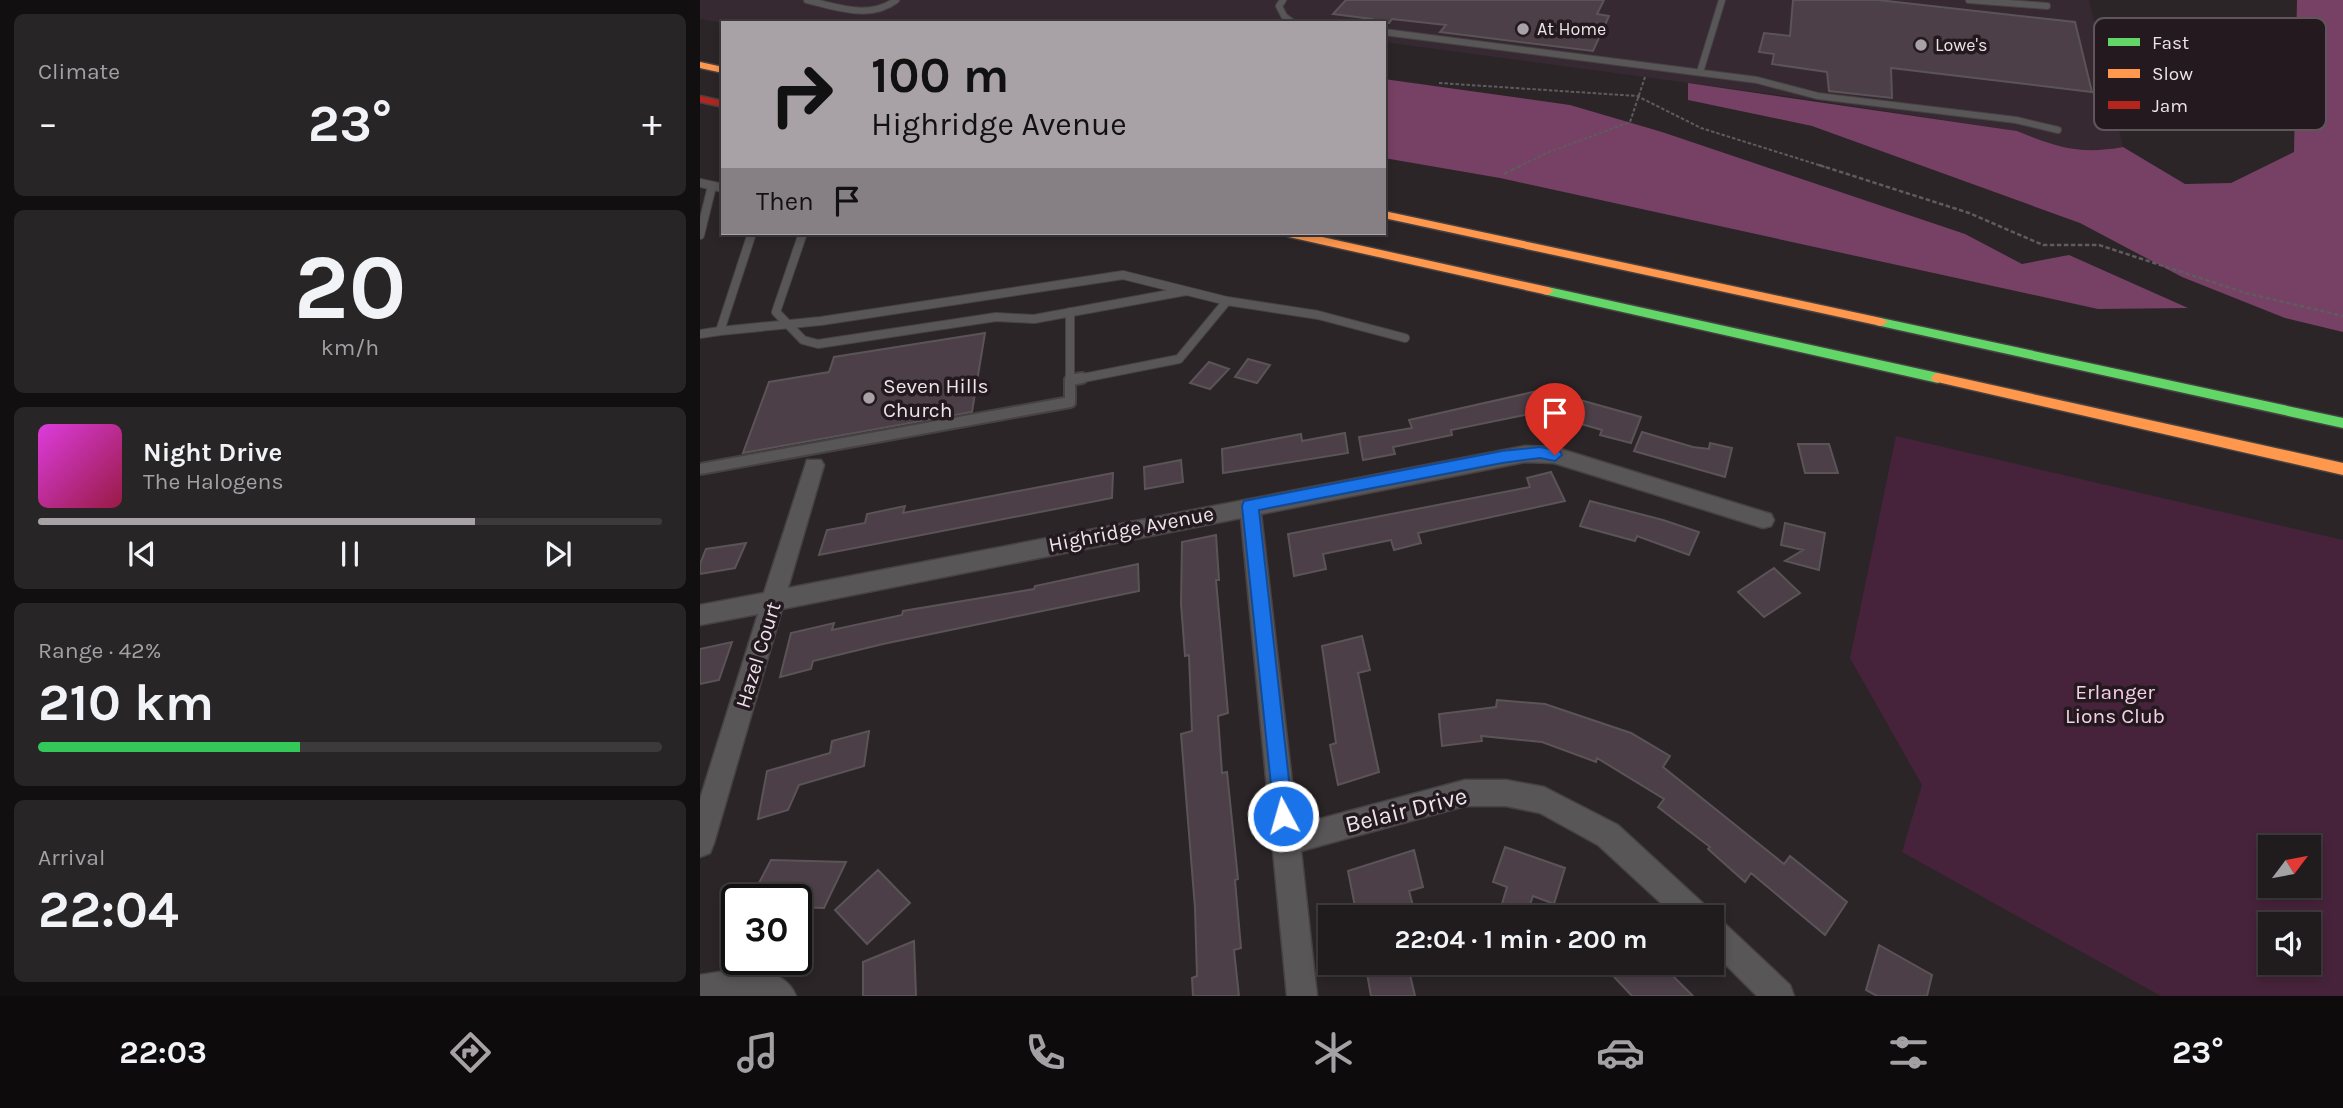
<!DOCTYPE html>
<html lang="en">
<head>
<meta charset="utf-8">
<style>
	body { margin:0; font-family:Karla,sans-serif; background:#282527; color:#f1f3f6; height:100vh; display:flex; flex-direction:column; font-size:26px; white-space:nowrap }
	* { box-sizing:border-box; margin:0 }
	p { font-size:23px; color:#a2a1a4 }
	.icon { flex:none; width:38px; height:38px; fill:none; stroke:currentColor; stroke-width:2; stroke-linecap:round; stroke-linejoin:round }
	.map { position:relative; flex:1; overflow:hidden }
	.panel { display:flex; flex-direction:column; gap:14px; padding:14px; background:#120f10; width:700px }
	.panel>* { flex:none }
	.top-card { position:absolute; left:21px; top:21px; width:665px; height:214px; border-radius:0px; box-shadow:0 4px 10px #0003,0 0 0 2px #3d3a3c; background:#a8a1a5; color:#111; overflow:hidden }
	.needle { width:46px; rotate:58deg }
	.fabs { position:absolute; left:1558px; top:835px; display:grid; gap:14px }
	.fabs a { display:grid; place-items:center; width:63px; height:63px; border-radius:0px; background:#201c1e; box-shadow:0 4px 10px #0003,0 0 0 2px #3d3a3c; font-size:35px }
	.speed { position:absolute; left:21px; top:884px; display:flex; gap:14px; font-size:35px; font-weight:700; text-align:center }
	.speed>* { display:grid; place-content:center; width:91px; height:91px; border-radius:50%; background:#201c1e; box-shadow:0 4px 10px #0003,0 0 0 2px #3d3a3c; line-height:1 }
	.speed .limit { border:4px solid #111; border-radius:10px; background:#fff; color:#111 }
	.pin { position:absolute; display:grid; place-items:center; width:60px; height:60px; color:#fff; margin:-72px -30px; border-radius:50% 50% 50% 0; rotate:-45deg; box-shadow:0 0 7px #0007 }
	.pin .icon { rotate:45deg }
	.me { position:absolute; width:77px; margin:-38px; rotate:354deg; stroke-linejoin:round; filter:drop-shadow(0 0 5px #0008) }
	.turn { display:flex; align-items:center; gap:24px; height:147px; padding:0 35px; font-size:32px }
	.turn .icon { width:91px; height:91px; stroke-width:2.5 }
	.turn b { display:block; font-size:49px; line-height:60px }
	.then { display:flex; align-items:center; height:66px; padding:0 35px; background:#0003; gap:14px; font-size:26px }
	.big { font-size:52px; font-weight:700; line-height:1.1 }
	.panel .widget { flex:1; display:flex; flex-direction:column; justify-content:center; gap:10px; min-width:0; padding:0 24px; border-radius:10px; background:#282527 }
	.panel .dial { align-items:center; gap:0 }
	.dial b { font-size:91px; line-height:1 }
	.song { display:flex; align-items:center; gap:21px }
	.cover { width:84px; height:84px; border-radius:10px; background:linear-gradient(135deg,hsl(300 70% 55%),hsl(340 70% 35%)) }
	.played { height:7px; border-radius:4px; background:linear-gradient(90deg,#a8a1a5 70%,#3d3a3c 70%) }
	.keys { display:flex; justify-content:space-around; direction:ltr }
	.heat { display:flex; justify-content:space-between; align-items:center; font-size:38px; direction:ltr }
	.charge { height:10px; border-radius:5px; background:linear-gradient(90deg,#34c759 42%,#3d3a3c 0) }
	.trip { position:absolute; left:618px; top:905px; width:406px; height:70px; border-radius:0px; background:#201c1e; box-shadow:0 4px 10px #0003,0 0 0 2px #3d3a3c; font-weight:700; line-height:70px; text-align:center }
	.tab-bar { display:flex; height:112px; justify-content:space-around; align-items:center; background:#0d0b0c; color:#a2a1a4 }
	.tab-bar .icon { width:49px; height:49px }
	.tab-bar .current { color:#a8a1a5 }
	.tab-bar b { font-size:32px; color:#f1f3f6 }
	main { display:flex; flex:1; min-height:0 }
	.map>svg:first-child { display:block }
</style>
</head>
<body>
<main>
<section class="panel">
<div class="widget"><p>Climate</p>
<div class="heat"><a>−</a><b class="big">23°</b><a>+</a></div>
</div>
<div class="widget dial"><b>20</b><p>km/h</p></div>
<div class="widget">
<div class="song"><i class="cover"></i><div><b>Night Drive</b><p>The Halogens</p></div></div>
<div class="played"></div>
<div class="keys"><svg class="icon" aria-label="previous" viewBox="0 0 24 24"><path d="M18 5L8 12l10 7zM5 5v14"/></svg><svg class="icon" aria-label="pause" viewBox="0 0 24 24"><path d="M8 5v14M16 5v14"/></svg><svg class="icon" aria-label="next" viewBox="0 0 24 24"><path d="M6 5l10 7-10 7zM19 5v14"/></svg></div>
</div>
<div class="widget"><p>Range · 42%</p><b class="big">210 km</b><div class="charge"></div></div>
<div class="widget"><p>Arrival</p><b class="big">22:04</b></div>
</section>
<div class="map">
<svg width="1643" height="996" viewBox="0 0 1643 996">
	<rect width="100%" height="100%" fill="#2b2528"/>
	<path fill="#372932" d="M0,0H1389L1423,147L1395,152L1362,149L1317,131L1100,98L684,42V23H550L531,20L529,23H23L0,19Z"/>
	<path fill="#46233a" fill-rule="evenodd" d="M1196,436L1643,540V996H1461L1202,852L1222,785L1150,658ZM1570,847H1608V886H1570ZM1570,924H1608V962H1570Z"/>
	<path fill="#774065" d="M1597,0H1643V332L1585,318L1482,277L1380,223L1112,126L988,100V83L1317,131C1357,147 1379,155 1423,147L1485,184L1531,183L1594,152Z
		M684,79L870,105L962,132L1265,234L1322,264L1369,255L1488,308L1398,309L800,178L684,158Z"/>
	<path fill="#4c3f47" stroke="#5a5457" stroke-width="2" d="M646,0H904L897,14L909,16L893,51L740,32L746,25L692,19L689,23H672V19L633,14Z
		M1093,0H1178L1375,22L1392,92L1191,68L1192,98L1129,91L1127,72L1072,64L1074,54L1059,52L1064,33L1090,36Z
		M285,333L272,412L43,453L69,382L129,372L134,357Z
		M548,359L570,365L557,383L535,377Z
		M509,362L529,369L510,389L490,383Z
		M842,390L852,414L862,395L941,417L931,443L900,435L902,430L839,412L751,430L752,435L693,447L695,454L663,460L659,437L712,428L709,420Z
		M942,432L993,447L1009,449L1010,443L1032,448L1025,477L934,451Z
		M645,433L648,453L523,473L522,449L601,434L602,441Z
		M1098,444H1129L1138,473H1105Z
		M481,460L483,482L445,489L444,467Z
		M851,472L865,501L718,533L721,543L694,550L691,540L623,554L626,569L594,576L588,534L830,487L827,478Z
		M413,473L412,498L119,555L127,530L165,523L167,514L205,506L203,513Z
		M890,501L963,520L999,532L989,555L937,536L935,541L880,526Z
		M1085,523L1125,533L1119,570L1085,561L1103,550L1081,545Z
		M516,535L519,580H516L528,713L518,716L522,773L527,772L538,879L535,880L541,948L534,950L539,996H493L492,978L497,976L495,908L481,734L492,731L489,655L485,656L481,604L482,542Z
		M46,543L35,568L0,574V564L6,549Z
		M438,564L439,591L183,644L113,661L111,669L80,677L91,633L134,623L132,630L202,615L203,611L334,589L335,586Z
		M1074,568L1100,593L1064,617L1038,592Z
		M662,636L670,670L658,673L679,772L638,785L630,745L636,743L622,646Z
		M32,642L19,680L0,684V649Z
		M797,700L845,704L931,733L970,756L963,767L1084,864L1090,856L1147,902L1125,935L1051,873L1045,882L1008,849L1010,847L958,807L964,799L897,758L896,762L842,742L781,736L782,741L742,746L739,714L796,707Z
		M169,731L164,766L99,785L88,810L58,819L67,771L130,753L132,741Z
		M805,847L865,868L854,904L833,896L827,913L802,904L807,887L793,882Z
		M714,850L723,887L709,891L716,917H657L648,871Z
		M71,860L146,862L124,908L96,907V900H50Z
		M178,870L210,903L167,944L135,910Z
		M214,941L216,996H163V962Z
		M1179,945L1232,975L1227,996H1177L1166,990Z
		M665,962H707L715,996H671Z
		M900,962H959L993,996H932Z"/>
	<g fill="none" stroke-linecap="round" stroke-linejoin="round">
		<defs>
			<path id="lane-far2" d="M107,0C136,7 170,20 196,0
				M583,0L579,6L584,16L593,23
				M1269,0L1347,6
				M684,32L1057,80L1118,96L1316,120L1358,130
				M1000,72L1022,0"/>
			<path id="lane-far1" d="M0,183L23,188
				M52,233L20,331L121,321L423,275L527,301L618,315L705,338
				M103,233L76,312L103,340L118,344L296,317L334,319L486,291
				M0,235L12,186
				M370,312V380
				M0,334L20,331
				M373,380L479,359L527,301"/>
			<path id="lane" d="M0,469L370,402V380L382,378"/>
			<path id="street" d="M825,446L854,447L1071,514L1074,520L1071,526L1063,528L854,463L825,462L561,514L597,825L765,780H806L844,787L918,825L1007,907L1011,917L1022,921L1090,985L1094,996H1057L1012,951V917H976L898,845L840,813L806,806H765L601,851L617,996H587L541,518L82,609L14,843L10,853L0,857V799L58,614L0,625V605L64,593L107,460H121L124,465L88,588Z
				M52,967C71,972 89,978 96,996H0V975Z"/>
			<path id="fast" d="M848,287L1238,373L1245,378L1238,383L843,294V288Z
				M1181,318L1643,418V428L1176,325V319Z"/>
			<path id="slow" d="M0,62L23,67V73L0,68Z
				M684,211L1181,318L1188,322L1181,326L684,218Z
				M583,233H604L848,287L854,291L848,295L589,237Z
				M1238,373L1643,463V475L1233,381L1231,378L1233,375Z"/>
			<path id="jam" d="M0,96L23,101V107L0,102Z"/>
		</defs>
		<use href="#lane-far2" stroke="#464244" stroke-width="8"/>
		<use href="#lane-far1" stroke="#464244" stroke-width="10"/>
		<use href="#lane" stroke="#464244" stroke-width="14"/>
		<use href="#street" stroke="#464244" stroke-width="3"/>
		<use href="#fast" stroke="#464244" stroke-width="3"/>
		<use href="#slow" stroke="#464244" stroke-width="3"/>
		<use href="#jam" stroke="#464244" stroke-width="3"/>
		<path stroke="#5f5b5e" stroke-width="2" stroke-dasharray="3.5 2" stroke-linecap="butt" d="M739,83L937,96L1001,128L1125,167
			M818,167L849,152L930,122L945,77"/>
		<path stroke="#5f5b5e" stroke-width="2.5" stroke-dasharray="4.5 2.5" stroke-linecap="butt" d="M1119,165L1269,213L1343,245H1399L1546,293L1643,316
			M804,174L822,165"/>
		<use href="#lane-far2" stroke="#595658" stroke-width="6"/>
		<use href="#lane-far1" stroke="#595658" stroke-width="8"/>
		<use href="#lane" stroke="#595658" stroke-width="10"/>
		<use href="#street" fill="#595658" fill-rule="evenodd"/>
		<use href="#fast" fill="#63d668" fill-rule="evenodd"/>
		<use href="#slow" fill="#ff974d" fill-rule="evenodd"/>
		<use href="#jam" fill="#b3261e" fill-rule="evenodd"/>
	</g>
	<path fill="#1a73e8" stroke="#114b97" stroke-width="2" d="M840,447L860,451L862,455L855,461L840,458L802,463L559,510L593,816L590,823L583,826L575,823L542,506L544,501L802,451Z"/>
	<g fill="#a8a1a5" stroke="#23191f" stroke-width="2.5">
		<circle cx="823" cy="29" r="7"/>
		<circle cx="1221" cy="45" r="7"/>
		<circle cx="169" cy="398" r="7"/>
	</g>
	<g text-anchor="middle" stroke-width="7" stroke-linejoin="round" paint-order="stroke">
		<g font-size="18" fill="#ebe4e8" stroke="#23191f" text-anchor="start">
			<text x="837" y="35">At Home</text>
			<text x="1235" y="51">Lowe's</text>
		</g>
		<g font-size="21" fill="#ebe4e8" stroke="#23191f" text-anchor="start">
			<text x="183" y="393">Seven Hills<tspan x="183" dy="24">Church</tspan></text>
		</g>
		<g font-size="21" fill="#ebe4e8" stroke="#23191f">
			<text transform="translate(431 529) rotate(-11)" y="7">Highridge Avenue</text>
			<text transform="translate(58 655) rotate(-73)" y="7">Hazel Court</text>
		</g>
		<g font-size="21" fill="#f6d0e7" stroke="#23191f">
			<text x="1415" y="699">Erlanger<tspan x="1415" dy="24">Lions Club</tspan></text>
		</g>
		<g font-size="24" fill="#ebe4e8" stroke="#23191f">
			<text transform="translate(706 810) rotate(-14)" y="8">Belair Drive</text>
		</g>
	</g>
	<rect x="1394" y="18" width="232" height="112" rx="10" fill="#23191f" stroke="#5f565b" stroke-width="2"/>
	<rect x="1408" y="38" width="32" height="8" fill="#63d668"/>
	<rect x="1408" y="69" width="32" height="9" fill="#ff974d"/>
	<rect x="1408" y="101" width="32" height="8" fill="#b3261e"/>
	<g font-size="19" fill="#ebe4e8">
		<text x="1452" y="49">Fast</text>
		<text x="1452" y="80">Slow</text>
		<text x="1452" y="112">Jam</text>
	</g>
</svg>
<div class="fabs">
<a><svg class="needle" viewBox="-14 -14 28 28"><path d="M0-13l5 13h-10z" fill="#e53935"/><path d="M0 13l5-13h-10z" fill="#a2a1a4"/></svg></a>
<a><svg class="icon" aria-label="sound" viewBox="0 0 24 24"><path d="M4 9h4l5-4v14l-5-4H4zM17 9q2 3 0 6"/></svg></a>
</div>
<div class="speed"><div class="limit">30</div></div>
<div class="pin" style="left:855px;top:455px;background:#d93025"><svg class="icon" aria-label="arrive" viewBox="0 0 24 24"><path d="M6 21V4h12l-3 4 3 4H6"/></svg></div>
<svg class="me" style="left:583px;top:816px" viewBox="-20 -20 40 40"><circle r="17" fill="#1a73e8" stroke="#fff" stroke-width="3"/><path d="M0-11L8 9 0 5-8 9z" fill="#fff"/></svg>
<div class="trip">22:04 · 1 min · 200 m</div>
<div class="top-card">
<div class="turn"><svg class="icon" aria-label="right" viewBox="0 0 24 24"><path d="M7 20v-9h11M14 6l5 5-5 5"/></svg><div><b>100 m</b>Highridge Avenue</div></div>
<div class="then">Then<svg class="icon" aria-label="arrive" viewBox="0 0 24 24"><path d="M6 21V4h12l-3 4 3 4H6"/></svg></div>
</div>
</div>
</main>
<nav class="tab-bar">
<b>22:03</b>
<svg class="icon current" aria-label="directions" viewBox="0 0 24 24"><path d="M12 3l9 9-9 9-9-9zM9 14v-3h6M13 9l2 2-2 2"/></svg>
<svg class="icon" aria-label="music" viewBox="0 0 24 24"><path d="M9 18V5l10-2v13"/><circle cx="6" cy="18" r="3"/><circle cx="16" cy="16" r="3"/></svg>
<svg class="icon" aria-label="phone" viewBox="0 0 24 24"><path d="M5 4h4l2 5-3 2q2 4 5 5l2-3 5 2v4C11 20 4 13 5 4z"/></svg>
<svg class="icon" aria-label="climate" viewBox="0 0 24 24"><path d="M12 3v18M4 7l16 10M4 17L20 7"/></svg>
<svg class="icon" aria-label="car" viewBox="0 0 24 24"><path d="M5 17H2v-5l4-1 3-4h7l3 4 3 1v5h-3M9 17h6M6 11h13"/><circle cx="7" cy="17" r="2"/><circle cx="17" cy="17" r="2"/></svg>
<svg class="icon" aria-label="filters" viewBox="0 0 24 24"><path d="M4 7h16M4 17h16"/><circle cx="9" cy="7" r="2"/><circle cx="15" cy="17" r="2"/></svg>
<b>23°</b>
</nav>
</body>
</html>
